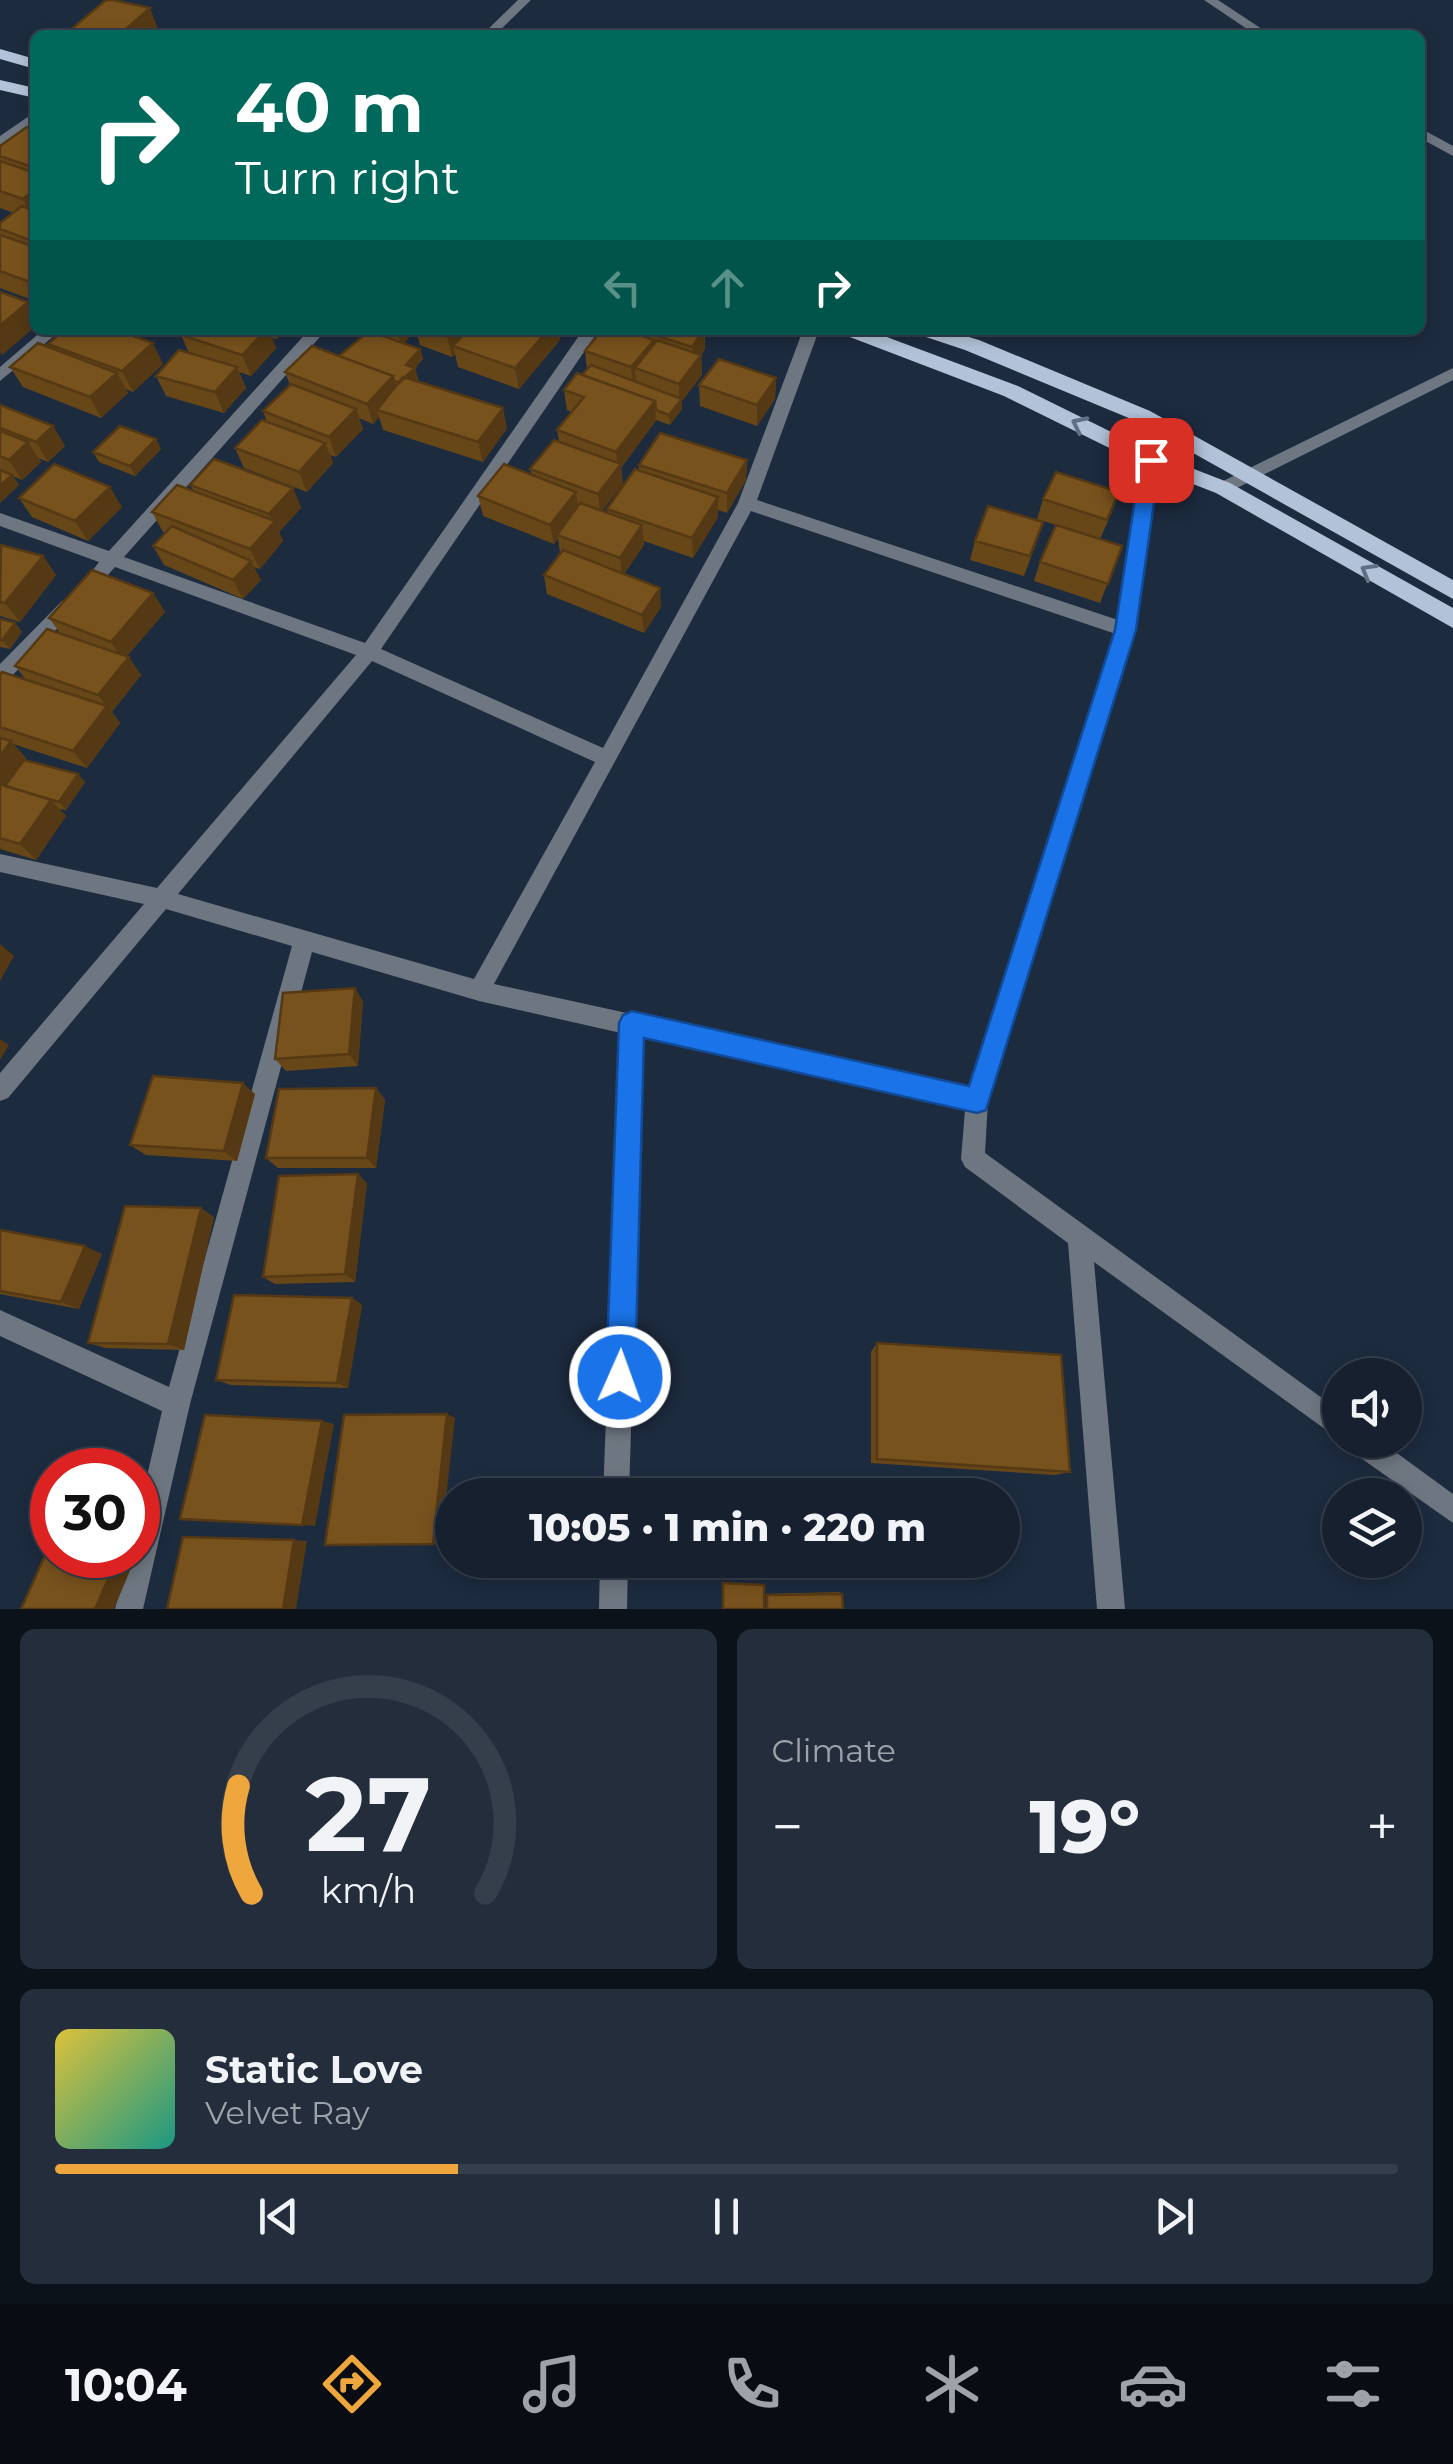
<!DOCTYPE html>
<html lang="en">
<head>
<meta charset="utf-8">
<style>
	body { margin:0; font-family:Montserrat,sans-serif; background:#232d3b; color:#f1f3f6; height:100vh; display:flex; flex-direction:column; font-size:38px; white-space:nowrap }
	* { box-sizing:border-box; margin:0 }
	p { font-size:32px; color:#9ea3aa }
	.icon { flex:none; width:55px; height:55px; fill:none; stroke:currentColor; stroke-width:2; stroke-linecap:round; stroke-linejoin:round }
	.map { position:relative; height:1609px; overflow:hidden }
	.drawer { display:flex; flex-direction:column; gap:20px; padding:20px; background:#0c121a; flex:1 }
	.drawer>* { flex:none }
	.hud { position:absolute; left:30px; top:30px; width:1395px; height:305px; border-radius:15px; box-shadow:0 5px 15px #0003,0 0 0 2px #353e4b; background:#00695c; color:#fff; overflow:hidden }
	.controls { position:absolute; left:1322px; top:1358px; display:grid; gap:20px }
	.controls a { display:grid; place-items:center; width:100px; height:100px; border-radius:50%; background:#16202f; box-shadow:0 5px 15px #0003,0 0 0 2px #353e4b; font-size:50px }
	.speed { position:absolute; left:30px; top:1448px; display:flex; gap:20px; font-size:50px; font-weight:700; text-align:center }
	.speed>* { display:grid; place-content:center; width:130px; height:130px; border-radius:50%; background:#16202f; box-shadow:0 5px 15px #0003,0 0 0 2px #353e4b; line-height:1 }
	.speed .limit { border:15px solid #d22; background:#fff; color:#111 }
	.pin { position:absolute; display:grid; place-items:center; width:85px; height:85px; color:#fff; margin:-42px; border-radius:20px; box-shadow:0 5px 15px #0006 }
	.me { position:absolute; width:110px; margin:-55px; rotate:2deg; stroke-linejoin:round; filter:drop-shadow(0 0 8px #0008) }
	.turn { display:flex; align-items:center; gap:35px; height:210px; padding:0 40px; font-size:45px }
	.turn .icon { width:130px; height:130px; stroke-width:2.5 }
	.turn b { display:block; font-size:70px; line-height:85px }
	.lanes { display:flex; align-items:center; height:95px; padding:0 40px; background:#0003; justify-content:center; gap:50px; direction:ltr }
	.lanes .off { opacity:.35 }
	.big { font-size:75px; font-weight:800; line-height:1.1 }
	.drawer .card { flex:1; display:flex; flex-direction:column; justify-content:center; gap:15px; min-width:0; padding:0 35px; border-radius:15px; background:#232d3b }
	.drawer .dial { align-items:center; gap:0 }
	.dial svg { height:260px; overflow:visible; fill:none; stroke:#353e4b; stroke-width:7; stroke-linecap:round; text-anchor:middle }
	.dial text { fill:#f1f3f6; stroke:none }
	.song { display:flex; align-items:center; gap:30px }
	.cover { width:120px; height:120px; border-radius:15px; background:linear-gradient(135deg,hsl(50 70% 55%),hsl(170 70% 35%)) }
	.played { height:10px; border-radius:5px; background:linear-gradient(90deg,#efa73d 30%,#353e4b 30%) }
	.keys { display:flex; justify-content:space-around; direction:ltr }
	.heat { display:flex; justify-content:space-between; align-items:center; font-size:55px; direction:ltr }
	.drawer .tiles { flex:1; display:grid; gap:20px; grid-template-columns:1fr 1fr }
	.card:last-child { grid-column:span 2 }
	.trip { position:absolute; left:435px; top:1478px; width:585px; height:100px; border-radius:50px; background:#16202f; box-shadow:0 5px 15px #0003,0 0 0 2px #353e4b; font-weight:800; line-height:100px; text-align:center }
	.tabs { display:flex; height:160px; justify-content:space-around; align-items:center; background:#090d13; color:#9ea3aa }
	.tabs .icon { width:70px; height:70px }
	.tabs .on { color:#efa73d }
	.tabs b { font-size:45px; color:#f1f3f6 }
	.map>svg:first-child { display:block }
</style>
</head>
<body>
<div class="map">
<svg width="1453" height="1609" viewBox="0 0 1453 1609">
	<rect width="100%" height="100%" fill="#1d2b3f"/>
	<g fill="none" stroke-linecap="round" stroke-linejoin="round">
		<path fill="#6e7681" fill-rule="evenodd" d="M518,0H531L495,35H482Z
			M1204,0H1218L1271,35H1256Z
			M35,112V122L0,147V136Z
			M1420,128L1453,146V156L1420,138Z
			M43,330H61L0,381V367Z
			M309,330H326L124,557L365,643L583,330H599L381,649L603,748L738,503L803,330H819L757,500L1118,620L1143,460L1145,456H1157L1159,460L1135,630L988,1101L985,1153L1340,1411V1440L1094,1262L1125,1609H1097L1068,1243L965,1167L961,1159L965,1110L643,1038L629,1495H603L621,1033L479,1001L312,952L190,1404L143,1609H115L128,1555H138V1515L162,1411L0,1336V1310L169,1387L292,946L166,909L8,1098L0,1101V1073L144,904L0,872V854L157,888L356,655L115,567L108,575H96L93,570L99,562L0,526V513L109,551ZM751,511L1116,634L970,1088L494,984ZM372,661L595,762L474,979L178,894Z
			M876,330H898L877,342H867V334Z
			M1453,368V380L1229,492H1217L1215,488L1217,484Z
			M68,599L74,601L77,606L74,611L7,681L0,684V664L62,601Z
			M1344,1440H1379L1453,1494V1523L1348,1449Z
			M600,1560H628L627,1609H599Z"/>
		<path fill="#b2c2d8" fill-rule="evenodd" d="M0,49L35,59V69L0,59Z
			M0,80L35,88V98L0,90Z
			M839,330H868L1018,386L1158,455L1230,483L1453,608V628L1216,493L1144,465L1004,396L842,334Z
			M914,330H945L979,340L1150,411L1453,580V599L1136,421L965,350L917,334Z"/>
	</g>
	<path fill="#674718" d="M35,130V301L0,288V223L14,213L0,208V146Z
		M186,330H286L277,339L272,338L276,348L251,376L239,372L246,388L224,413L166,396L156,376L189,353L181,335Z
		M359,330H416L404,343L420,349L423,359L415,368L418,379L416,381L507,428L483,462L383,430L379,417L373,424L359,418L363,429L336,457L330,455L333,463L307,492L244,468L235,448L267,422L263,411L290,385L285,372L339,356L367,333Z
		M416,330H559L560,340L519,389L458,367L455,354L452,357L420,345Z
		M602,330H705V349L701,355L702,375L682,401V409L670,425L656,420L621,468L623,484L602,511L608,513L607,509L639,471V465L747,460L746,480L727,513L718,510V517L693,558L644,541V545L624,574L661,607L644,633L547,594L544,575L560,553L558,538L554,544L483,516L478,496L532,475L530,469L559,441L557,430L571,412L567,410L564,390L587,369L585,351Z
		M48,344L163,364L133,392L126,389L128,393L101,418L23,387L10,367L50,347Z
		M776,378L775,399L757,426L700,406L699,385Z
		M0,405L53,426L65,446L48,462L38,458L41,462L22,480L13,476L19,485L0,503Z
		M156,439L161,449L135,476L99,462L93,452Z
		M190,485L293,488L301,508L279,532L283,541L260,569L254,567L261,580L243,599L164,565L153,546L165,533L163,532L152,512L194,491Z
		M19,498L122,507L88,541L32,517Z
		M1043,499L1112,512L1100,539L1122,546L1100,603L1034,581L1040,562L1056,525L1037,519Z
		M975,541H1037L1024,576L970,560Z
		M0,546L43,556L56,575L20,622L0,616Z
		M153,593L165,612L127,656L141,675L112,712L120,723L87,768L13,744L26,758L24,760L85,782L66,810L59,809L66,816L36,860L0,849V675L26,680L15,666L60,633L49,618Z
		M0,619L15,623L22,632L10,649L0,647Z
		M363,1001L358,1066L286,1071L275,1059Z
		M376,1088L385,1100L376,1168H278L266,1158Z
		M255,1094L237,1161L146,1155L130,1145Z
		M367,1183L355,1282L275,1284L263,1277Z
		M214,1217L184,1350L106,1348L88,1343Z
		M0,1230L102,1254L79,1309L0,1294Z
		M352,1298L362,1305L348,1388L231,1385L216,1380Z
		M877,1343L1070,1472L1055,1475L871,1463V1352Z
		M839,1592L842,1594L843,1609H766V1594Z"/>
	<path fill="#543914" d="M150,8L158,29L151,35H119Z
		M35,189V205L32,204L35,210L34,220L23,199Z
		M28,302L35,315V327L2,355L0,352V326Z
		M266,330H269L276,348L251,376L242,355Z
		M273,330H286L277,339Z
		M397,330H416L401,346Z
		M453,330H477L453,346L455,354L452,357L447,336Z
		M548,330H559L560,340L519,389L515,368Z
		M704,330L705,349L701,355L702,375L682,401V409L670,425L669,415L679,402V384L692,366V347Z
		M654,340L655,360L635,368L636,384L633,388L631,367Z
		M153,343L163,364L133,392L122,371Z
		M420,349L423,359L409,375L415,368L418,379L403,394L406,365Z
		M237,367L246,388L224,413L215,392Z
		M117,373L128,393L101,418L90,397Z
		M393,376L399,397L377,410L379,417L373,424L367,404Z
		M776,378L775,399L757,426V405Z
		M655,401L656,421L621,468L623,484L600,514L598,494L618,468L616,452Z
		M503,408L507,428L483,462L478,442Z
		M356,409L363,429L336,457L329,437Z
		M53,426L65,446L48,462L36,442Z
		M156,439L161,449L135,476L130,466Z
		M28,442L41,462L22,480L9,460Z
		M325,443L333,463L307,492L299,472Z
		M747,460L746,480L727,513V493Z
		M12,475L19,485L0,503V486Z
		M110,487L122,507L88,541L75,521Z
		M293,488L301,508L279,532L283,541L260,569L250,549L273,524L269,514Z
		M576,492L578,511L557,535L558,538L554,544L550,525Z
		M718,497V517L693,558L692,538Z
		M642,525L644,545L622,577L620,558Z
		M43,556L56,575L20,622L5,603Z
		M251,561L261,580L243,599L233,580Z
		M660,588L661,607L644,633L642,615Z
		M153,593L165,612L123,661L111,642Z
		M15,623L22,632L10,649L2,640Z
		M129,657L141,675L112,712L120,723L87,768L73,751L106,706L98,695Z
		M11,741L26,758L0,795V756Z
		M78,774L85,782L66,810L59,802Z
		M51,800L66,816L36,860L20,844Z
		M0,944L14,956L0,981Z
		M355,988L363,1001L358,1066L349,1054Z
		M0,1039L9,1045L0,1060Z
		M243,1083L255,1094L237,1161L224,1151Z
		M376,1088L385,1100L376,1168L367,1158Z
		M358,1174L367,1183L355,1282L345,1274Z
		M201,1208L214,1217L184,1350L168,1344Z
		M85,1246L102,1254L79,1309L61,1302Z
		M352,1298L362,1305L348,1388L337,1383Z
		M447,1414L455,1418L441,1544H433Z
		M322,1421L334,1424L315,1526L302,1525Z
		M294,1540L307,1541L296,1609H283Z
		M96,1555H116L134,1561L114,1609H95Z"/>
	<path fill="#78521c" stroke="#543914" stroke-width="2.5" d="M106,0H113L150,8L119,35H86L69,31Z
		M27,127L35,130V168L0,156V146Z
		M0,161L35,173V189L23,199L0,191Z
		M22,206L35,211V242L0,229V223Z
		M0,235L35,247V284L0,271Z
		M0,292L28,302L0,326Z
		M64,330H116L153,343L122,371L48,344Z
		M186,330H266L242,355L181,335Z
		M430,330H453L447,336Z
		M468,330H548L515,368L453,346Z
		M602,330H626L654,340L631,367L585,351Z
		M639,330H704L692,347Z
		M369,331L420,349L406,365L415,368L399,383L394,381L393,376L339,356Z
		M657,340L701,355L679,384L635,368Z
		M38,343L117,373L90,397L10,367Z
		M312,346L393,376L367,404L285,372Z
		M179,350L237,367L215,392L156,376Z
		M719,359L776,378L757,405L699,385Z
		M591,365L682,399L669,415L656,410L655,401L582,375Z
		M577,373L655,401L616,452L557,430L584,397L564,390Z
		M403,377L503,408L478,442L377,410Z
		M291,384L356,409L329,437L263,411Z
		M0,405L53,426L36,442L0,428Z
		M262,420L325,443L299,472L235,448Z
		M120,426L156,439L130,466L93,452Z
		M0,431L28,442L9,460L0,456Z
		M660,433L747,460L727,493L639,465Z
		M554,440L621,464L598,494L530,469Z
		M214,459L293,488L269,514L190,485Z
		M54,464L110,487L75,521L19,498Z
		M504,464L576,492L550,525L478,496Z
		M635,469L718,497L692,538L607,509Z
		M0,470L12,475L0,486Z
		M1056,472L1119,492L1107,520L1043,499Z
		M177,485L275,521L250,549L152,512Z
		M580,503L642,525L620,558L557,535Z
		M988,506L1043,522L1030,556L975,541Z
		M1056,525L1122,546L1108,584L1040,562Z
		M172,526L251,561L233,580L153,546Z
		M1,545L43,556L5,603L0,602Z
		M563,550L660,588L642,615L544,575Z
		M92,570L153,593L111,642L49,618Z
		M0,619L15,623L2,640L0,639Z
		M47,629L129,657L98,695L15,666Z
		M2,672L107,706L73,751L0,727V675Z
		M0,738L11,741L0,756Z
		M24,760L78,774L59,802L5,786Z
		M0,784L51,800L20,844L0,838Z
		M355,988L349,1054L275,1059L283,993Z
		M153,1076L243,1083L224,1151L130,1145Z
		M376,1088L367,1158H266L279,1089Z
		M358,1174L345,1274L263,1277L279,1176Z
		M125,1206L201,1208L168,1344L88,1343Z
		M0,1230L85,1246L61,1302L0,1291Z
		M234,1295L352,1298L337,1383L216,1380Z
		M877,1343L1061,1355L1070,1472L877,1459Z
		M447,1414L433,1544L325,1545L344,1415Z
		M205,1415L322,1421L302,1525L180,1519Z
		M183,1537L294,1540L283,1609H167Z
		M51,1542L52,1555H96L116,1561L95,1609H21Z
		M723,1583L764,1585V1609H723Z
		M842,1594L843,1609H767V1595Z"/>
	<defs><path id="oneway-chevron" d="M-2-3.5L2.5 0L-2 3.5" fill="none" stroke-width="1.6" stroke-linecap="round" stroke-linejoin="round" transform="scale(2.5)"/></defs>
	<g stroke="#606f84">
		<use href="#oneway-chevron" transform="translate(1079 424) rotate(-154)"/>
		<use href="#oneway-chevron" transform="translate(1368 571) rotate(-150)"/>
	</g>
	<path fill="#1a73e8" stroke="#114b97" stroke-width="2.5" d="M1151,453L1160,460L1136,630L986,1110L977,1113L644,1038L635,1377L631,1387L620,1392L610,1387L606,1377L619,1023L623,1015L632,1011L969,1086L1115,630L1141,460Z"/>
</svg>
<div class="controls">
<a><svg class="icon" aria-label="sound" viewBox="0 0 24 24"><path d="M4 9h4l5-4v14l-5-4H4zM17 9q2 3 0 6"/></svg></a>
<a><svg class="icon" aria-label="layers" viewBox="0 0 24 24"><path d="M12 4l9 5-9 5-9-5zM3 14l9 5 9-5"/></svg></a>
</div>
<div class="speed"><div class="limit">30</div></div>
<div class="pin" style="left:1151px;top:460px;background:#d93025"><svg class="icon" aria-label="arrive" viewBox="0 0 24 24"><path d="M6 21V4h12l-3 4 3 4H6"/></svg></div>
<svg class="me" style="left:620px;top:1377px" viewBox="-20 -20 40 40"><circle r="17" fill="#1a73e8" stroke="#fff" stroke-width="3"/><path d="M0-11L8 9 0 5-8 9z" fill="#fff"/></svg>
<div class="trip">10:05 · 1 min · 220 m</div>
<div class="hud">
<div class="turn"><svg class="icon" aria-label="right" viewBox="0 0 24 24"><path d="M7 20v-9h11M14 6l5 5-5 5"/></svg><div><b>40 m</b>Turn right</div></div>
<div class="lanes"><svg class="icon off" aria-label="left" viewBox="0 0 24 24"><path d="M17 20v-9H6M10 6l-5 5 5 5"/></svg><svg class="icon off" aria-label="ahead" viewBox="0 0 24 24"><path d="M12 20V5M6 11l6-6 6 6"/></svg><svg class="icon" aria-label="right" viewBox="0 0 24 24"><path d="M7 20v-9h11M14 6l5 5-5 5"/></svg></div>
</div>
</div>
<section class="drawer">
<div class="tiles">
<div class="card dial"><svg viewBox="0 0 100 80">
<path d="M14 69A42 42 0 1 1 86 69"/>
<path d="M14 69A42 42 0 0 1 10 36" stroke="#efa73d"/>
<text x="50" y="56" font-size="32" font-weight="700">27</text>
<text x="50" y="72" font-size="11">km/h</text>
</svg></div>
<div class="card"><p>Climate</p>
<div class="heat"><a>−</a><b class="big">19°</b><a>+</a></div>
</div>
<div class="card">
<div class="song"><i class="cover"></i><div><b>Static Love</b><p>Velvet Ray</p></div></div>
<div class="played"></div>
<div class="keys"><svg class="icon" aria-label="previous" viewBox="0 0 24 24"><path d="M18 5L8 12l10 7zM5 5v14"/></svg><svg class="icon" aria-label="pause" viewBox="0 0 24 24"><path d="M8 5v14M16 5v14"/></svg><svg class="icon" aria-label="next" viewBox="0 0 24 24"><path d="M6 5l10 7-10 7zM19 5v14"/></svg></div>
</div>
</div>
</section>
<nav class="tabs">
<b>10:04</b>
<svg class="icon on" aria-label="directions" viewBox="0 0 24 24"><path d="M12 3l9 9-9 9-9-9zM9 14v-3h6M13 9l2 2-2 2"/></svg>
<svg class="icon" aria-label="music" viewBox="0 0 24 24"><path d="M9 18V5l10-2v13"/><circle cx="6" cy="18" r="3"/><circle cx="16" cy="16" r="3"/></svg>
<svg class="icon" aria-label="phone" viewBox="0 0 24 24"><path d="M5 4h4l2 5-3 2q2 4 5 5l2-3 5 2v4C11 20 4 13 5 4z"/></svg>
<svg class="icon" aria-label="climate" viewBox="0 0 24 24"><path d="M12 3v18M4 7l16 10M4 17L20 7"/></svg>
<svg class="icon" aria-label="car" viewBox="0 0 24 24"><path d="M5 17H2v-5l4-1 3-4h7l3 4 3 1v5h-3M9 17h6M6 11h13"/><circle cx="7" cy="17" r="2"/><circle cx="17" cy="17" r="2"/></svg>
<svg class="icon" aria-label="filters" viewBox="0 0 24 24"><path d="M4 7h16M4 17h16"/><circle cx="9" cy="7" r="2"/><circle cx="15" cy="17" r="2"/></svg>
</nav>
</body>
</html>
